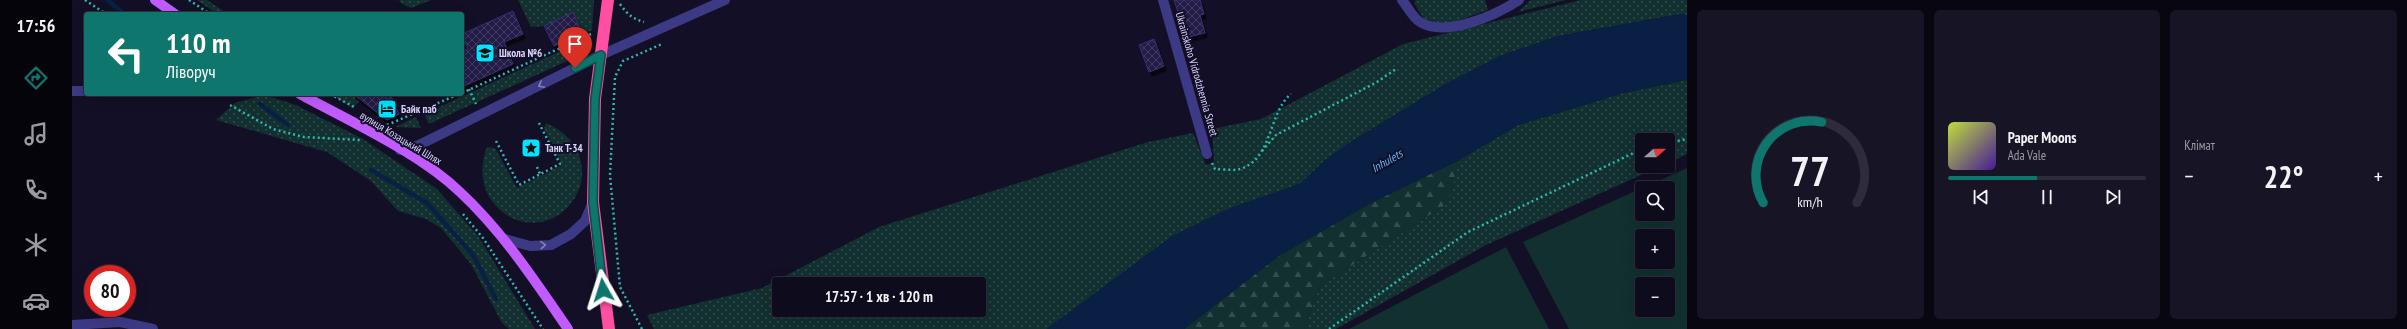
<!DOCTYPE html>
<html lang="uk">
<head>
<meta charset="utf-8">
<style>
	body { margin:0; font-family:"PT Sans Narrow",sans-serif; background:#171425; color:#f1f3f6; height:100vh; display:flex; flex-direction:column; font-size:15px; white-space:nowrap }
	* { box-sizing:border-box; margin:0 }
	p { font-size:13px; color:#9b9ba3 }
	.icon { flex:none; width:22px; height:22px; fill:none; stroke:currentColor; stroke-width:2; stroke-linecap:round; stroke-linejoin:round }
	.map { position:relative; flex:1; overflow:hidden }
	.drawer { display:flex; flex-direction:column; gap:10px; padding:10px; background:#08060f; width:720px }
	.drawer>* { flex:none }
	.banner { position:absolute; left:12px; top:12px; width:380px; height:84px; border-radius:4px; box-shadow:0 4px 16px #0002,0 0 0 1px #2e2b3b; background:#0f766e; color:#fff; overflow:hidden }
	.needle { width:26px; rotate:69deg }
	.tools { position:absolute; left:1563px; top:133px; display:grid; gap:8px }
	.tools a { display:grid; place-items:center; width:40px; height:40px; border-radius:4px; background:#0e0b1c; box-shadow:0 4px 16px #0002,0 0 0 1px #2e2b3b; font-size:20px }
	.speed { position:absolute; left:12px; top:265px; display:flex; gap:8px; font-size:20px; font-weight:700; text-align:center }
	.speed>* { display:grid; place-content:center; width:52px; height:52px; border-radius:50%; background:#0e0b1c; box-shadow:0 4px 16px #0002,0 0 0 1px #2e2b3b; line-height:1 }
	.speed .limit { border:6px solid #d22; background:#fff; color:#111 }
	.pin { position:absolute; display:grid; place-items:center; width:34px; height:34px; color:#fff; margin:-41px -17px; border-radius:50% 50% 50% 0; rotate:-45deg; box-shadow:0 0 4px #0007 }
	.pin .icon { rotate:45deg }
	.me { position:absolute; width:44px; margin:-22px; rotate:354deg; stroke-linejoin:round; filter:drop-shadow(0 0 3px #0008) }
	.turn { display:flex; align-items:center; gap:14px; height:84px; padding:0 16px; font-size:18px }
	.turn .icon { width:52px; height:52px; stroke-width:2.5 }
	.turn b { display:block; font-size:28px; line-height:34px }
	.big { font-size:30px; font-weight:600; line-height:1.1 }
	.drawer .widget { flex:1; display:flex; flex-direction:column; justify-content:center; gap:6px; min-width:0; padding:0 14px; border-radius:6px; background:#171425 }
	.drawer .dial { align-items:center; gap:0 }
	.dial svg { height:104px; overflow:visible; fill:none; stroke:#2e2b3b; stroke-width:7; stroke-linecap:round; text-anchor:middle }
	.dial text { fill:#f1f3f6; stroke:none }
	.song { display:flex; align-items:center; gap:12px }
	.cover { width:48px; height:48px; border-radius:6px; background:linear-gradient(135deg,hsl(70 70% 55%),hsl(260 70% 35%)) }
	.played { height:4px; border-radius:2px; background:linear-gradient(90deg,#0f766e 45%,#2e2b3b 45%) }
	.keys { display:flex; justify-content:space-around; direction:ltr }
	.heat { display:flex; justify-content:space-between; align-items:center; font-size:22px; direction:ltr }
	.drawer .tiles { flex:1; display:grid; gap:10px; grid-template-columns:repeat(3,1fr) }
	.trip { position:absolute; left:700px; top:277px; width:214px; height:40px; border-radius:4px; background:#0e0b1c; box-shadow:0 4px 16px #0002,0 0 0 1px #2e2b3b; font-weight:600; line-height:40px; text-align:center }
	main { display:flex; flex:1; min-height:0 }
	.dock { display:flex; flex-direction:column; width:72px; justify-content:space-around; align-items:center; background:#06040b; color:#9b9ba3 }
	.dock .icon { width:28px; height:28px }
	.dock .on { color:#0f766e }
	.dock b { font-size:18px; color:#f1f3f6 }
	.map>svg:first-child { display:block }
</style>
</head>
<body>
<main>
<nav class="dock">
<b>17:56</b>
<svg class="icon on" aria-label="directions" viewBox="0 0 24 24"><path d="M12 3l9 9-9 9-9-9zM9 14v-3h6M13 9l2 2-2 2"/></svg>
<svg class="icon" aria-label="music" viewBox="0 0 24 24"><path d="M9 18V5l10-2v13"/><circle cx="6" cy="18" r="3"/><circle cx="16" cy="16" r="3"/></svg>
<svg class="icon" aria-label="phone" viewBox="0 0 24 24"><path d="M5 4h4l2 5-3 2q2 4 5 5l2-3 5 2v4C11 20 4 13 5 4z"/></svg>
<svg class="icon" aria-label="climate" viewBox="0 0 24 24"><path d="M12 3v18M4 7l16 10M4 17L20 7"/></svg>
<svg class="icon" aria-label="car" viewBox="0 0 24 24"><path d="M5 17H2v-5l4-1 3-4h7l3 4 3 1v5h-3M9 17h6M6 11h13"/><circle cx="7" cy="17" r="2"/><circle cx="17" cy="17" r="2"/></svg>
</nav>
<div class="map">
<svg width="1615" height="329" viewBox="0 0 1615 329">
	<defs>
		<pattern id="grass-dots" width="8" height="8" patternUnits="userSpaceOnUse"><rect width="8" height="8" fill="#12302f"/><path d="M2 2h.1M6 6h.1" fill="none" stroke="#344d4e" stroke-width="1.8" stroke-linecap="round"/></pattern>
		<pattern id="forest-firs" width="22" height="20" patternUnits="userSpaceOnUse"><rect width="22" height="20" fill="#12302f"/><path d="M5 1l3.5 6h-7zM16 11l3.5 6h-7z" fill="#344d4e"/></pattern>
		<pattern id="building-cross-hatch" width="8" height="8" patternUnits="userSpaceOnUse"><rect width="8" height="8" fill="#241b47"/><path d="M0 0l8 8M0 8l8-8" fill="none" stroke="#433b63"/></pattern>
		<filter id="shadow"><feDropShadow dx="2.5" dy="4.5" stdDeviation="0" flood-color="#0009"/></filter>
	</defs>
	<rect width="100%" height="100%" fill="#130f26"/>
	<path fill="url(#grass-dots)" fill-rule="evenodd" d="M125,0H135L156,14H145Z
		M327,0H359L339,8L329,3Z
		M446,0H522L520,30L510,34L501,13L472,26L459,27Z
		M1344,0H1413L1416,10L1374,25L1352,19L1342,3Z
		M1459,0H1494L1446,12Z
		M1509,0H1615V15L1609,14L1486,36L1428,56L1374,84L1277,143L1252,161L1228,184L1156,209L1099,237L975,329H582L575,315L690,288L807,227L1076,142L1121,133L1134,165L1142,162L1140,129L1189,119L1331,44ZM707,284H907V310H707Z
		M491,50L495,61L357,124L352,114Z
		M1615,80V154L1596,163V140H1570V166H1589L1414,245L1264,329H1232L1248,286L1376,203L1387,160L1446,125L1551,93Z
		M259,94H277L288,101L280,108Z
		M192,95L224,105L291,139L365,189L406,236L463,329H437L430,323L399,264L369,228L354,219L326,211L299,181L255,152L144,120L163,103Z
		M344,117L349,128L323,127Z
		M474,123C492,131 504,142 509,162C512,174 509,189 502,199C468,251 391,210 415,147L423,148L445,188L490,165L472,128Z"/>
	<path fill="url(#forest-firs)" d="M1387,160L1376,203L1248,286L1232,329H1112L1208,255L1299,203Z"/>
	<path fill="#12302f" fill-rule="evenodd" d="M1615,168V329H1497L1451,242L1570,188V214H1596V188H1571ZM1570,236H1596V262H1570ZM1570,284H1596V310H1570Z
		M1434,247L1477,329H1277Z"/>
	<path fill="#0a1f44" d="M1609,14L1615,15V80L1551,93L1446,125L1387,160L1299,203L1208,255L1112,329H975L1099,237L1156,209L1228,184L1252,161L1277,143L1374,84L1428,56L1486,36Z"/>
	<g fill="none" stroke-linecap="round" stroke-linejoin="round">
		<path stroke="#0a1f44" stroke-width="4.5" d="M35,0L53,14
			M188,104L216,125
			M299,170L355,203L401,255L424,299"/>
	</g>
	<path fill="url(#building-cross-hatch)" stroke="#3b2d73" filter="url(#shadow)" d="M1102,0H1128L1132,14L1128,15L1133,33L1116,37L1112,20L1109,21Z
		M441,11L451,34L432,42L441,64L390,87V52L396,49L390,34Z
		M501,12L510,34L482,46L472,26Z
		M1082,39L1092,66L1077,72L1067,45Z
		M281,94H318L327,114L315,120Z"/>
	<g fill="none" stroke-linecap="round" stroke-linejoin="round">
		<path stroke="#2fb8b0" stroke-width="2.5" stroke-dasharray="2 3" stroke-linecap="butt" d="M13,0L34,14
			M117,0L138,14
			M548,4C555,14 561,19 572,22
			M397,89L404,104
			M390,93L519,34
			M258,94L282,107
			M158,105L201,129L232,137L288,140
			M315,125L387,94
			M424,141L447,185L488,164L467,123
			M1596,143L1615,139
			M1190,151L1204,135L1305,82L1324,69
			M1140,163L1143,169C1151,169 1161,171 1168,169C1201,159 1196,113 1219,94
			M465,167L468,174
			M391,214L411,238L471,329
			M570,329L548,287L538,175L543,77L551,61L590,44
			M1257,329L1396,232L1570,149"/>
		<path stroke="#3d3a85" stroke-width="10" d="M1091,0L1135,154
			M1330,0C1335,6 1341,18 1348,22C1374,38 1424,15 1447,0
			M0,91H14
			M328,150L347,145L529,55L653,0
			M433,239L458,246L479,245L499,234L513,221L521,202
			M0,325L48,322L81,329"/>
		<path stroke="#c25bff" stroke-width="10" d="M83,0L103,14
			M228,94C279,122 346,152 388,192C431,232 463,281 496,329"/>
		<path stroke="#ff4fa3" stroke-width="12" d="M536,0L523,99L521,202L537,329"/>
	</g>
	<defs><path id="oneway-chevron" d="M-2-3.5L2.5 0L-2 3.5" fill="none" stroke-width="1.6" stroke-linecap="round" stroke-linejoin="round"/></defs>
	<g stroke="#837fbc">
		<use href="#oneway-chevron" transform="translate(469 85) rotate(153)"/>
		<use href="#oneway-chevron" transform="translate(471 245) rotate(-4)"/>
	</g>
	<g fill="none" stroke-linecap="round" stroke-linejoin="round">
		<defs>
			<path id="route" d="M503,68L529,55L523,99L521,202L531,290"/>
		</defs>
		<use href="#route" stroke="#0a4d48" stroke-width="10"/>
		<use href="#route" stroke="#0f766e" stroke-width="7"/>
	</g>
	<defs>
		<symbol id="school-square" viewBox="-11 -11 22 22"><rect x="-9" y="-9" width="18" height="18" rx="4" fill="#00e5ff" stroke="#130f26"/><path d="M0-5L7-2L0 1L-7-2ZM-4 1L0 2.5L4 1V4Q0 6-4 4Z" fill="#111"/></symbol>
		<symbol id="hotel-square" viewBox="-11 -11 22 22"><rect x="-9" y="-9" width="18" height="18" rx="4" fill="#00e5ff" stroke="#130f26"/><path d="M-6-4.5h1.5V1H6V5H4.5V3h-9V5H-6ZM-4 0a1.8 1.8 0 1 1 3.6 0ZM.5 0V-2.5h3Q6-2.5 6 0Z" fill="#111"/></symbol>
		<symbol id="sight-square" viewBox="-11 -11 22 22"><rect x="-9" y="-9" width="18" height="18" rx="4" fill="#00e5ff" stroke="#130f26"/><path d="M0-6L1.8-2.2L6-1.7L2.9 1.2L3.7 5.4L0 3.3L-3.7 5.4L-2.9 1.2L-6-1.7L-1.8-2.2Z" fill="#111"/></symbol>
	</defs>
	<g fill-rule="evenodd">
		<use href="#school-square" x="402" y="42" width="22" height="22"/>
		<use href="#hotel-square" x="304" y="98" width="22" height="22"/>
		<use href="#sight-square" x="448" y="137" width="22" height="22"/>
	</g>
	<g text-anchor="middle" stroke-width="4" stroke-linejoin="round" paint-order="stroke">
		<g font-size="11" font-weight="bold" fill="#d9d4ff" stroke="#130f26" text-anchor="start">
			<text x="427" y="57">Школа №6</text>
			<text x="329" y="113">Байк паб</text>
			<text x="473" y="152">Танк Т-34</text>
		</g>
		<g font-size="11" fill="#d9d4ff" stroke="#130f26">
			<text transform="translate(1125 74) rotate(74)" y="4">Ukrainskoho Vidrodzhennia Street</text>
			<text transform="translate(329 138) rotate(31)" y="4">вулиця Козацький Шлях</text>
		</g>
		<g font-size="12" font-style="italic" fill="#62b6ff" stroke="#130f26">
			<text transform="translate(1315 161) rotate(-30)" y="4">Inhulets</text>
		</g>
	</g>
</svg>
<div class="tools">
<a><svg class="needle" viewBox="-14 -14 28 28"><path d="M0-13l5 13h-10z" fill="#e53935"/><path d="M0 13l5-13h-10z" fill="#9b9ba3"/></svg></a>
<a><svg class="icon" aria-label="search" viewBox="0 0 24 24"><circle cx="10" cy="10" r="6"/><path d="M15 15l6 6"/></svg></a>
<a>+</a>
<a>−</a>
</div>
<div class="speed"><div class="limit">80</div></div>
<div class="pin" style="left:503px;top:68px;background:#d93025"><svg class="icon" aria-label="arrive" viewBox="0 0 24 24"><path d="M6 21V4h12l-3 4 3 4H6"/></svg></div>
<svg class="me" style="left:531px;top:290px" viewBox="-20 -20 40 40"><path d="M0-17L14 15 0 8-14 15z" fill="#0f766e" stroke="#fff" stroke-width="4"/></svg>
<div class="trip">17:57 · 1 хв · 120 m</div>
<div class="banner">
<div class="turn"><svg class="icon" aria-label="left" viewBox="0 0 24 24"><path d="M17 20v-9H6M10 6l-5 5 5 5"/></svg><div><b>110 m</b>Ліворуч</div></div>
</div>
</div>
<section class="drawer">
<div class="tiles">
<div class="widget dial"><svg viewBox="0 0 100 80">
<path d="M14 69A42 42 0 1 1 86 69"/>
<path d="M14 69A42 42 0 0 1 59 7" stroke="#0f766e"/>
<text x="50" y="56" font-size="32" font-weight="700">77</text>
<text x="50" y="72" font-size="11">km/h</text>
</svg></div>
<div class="widget">
<div class="song"><i class="cover"></i><div><b>Paper Moons</b><p>Ada Vale</p></div></div>
<div class="played"></div>
<div class="keys"><svg class="icon" aria-label="previous" viewBox="0 0 24 24"><path d="M18 5L8 12l10 7zM5 5v14"/></svg><svg class="icon" aria-label="pause" viewBox="0 0 24 24"><path d="M8 5v14M16 5v14"/></svg><svg class="icon" aria-label="next" viewBox="0 0 24 24"><path d="M6 5l10 7-10 7zM19 5v14"/></svg></div>
</div>
<div class="widget"><p>Клімат</p>
<div class="heat"><a>−</a><b class="big">22°</b><a>+</a></div>
</div>
</div>
</section>
</main>
</body>
</html>
